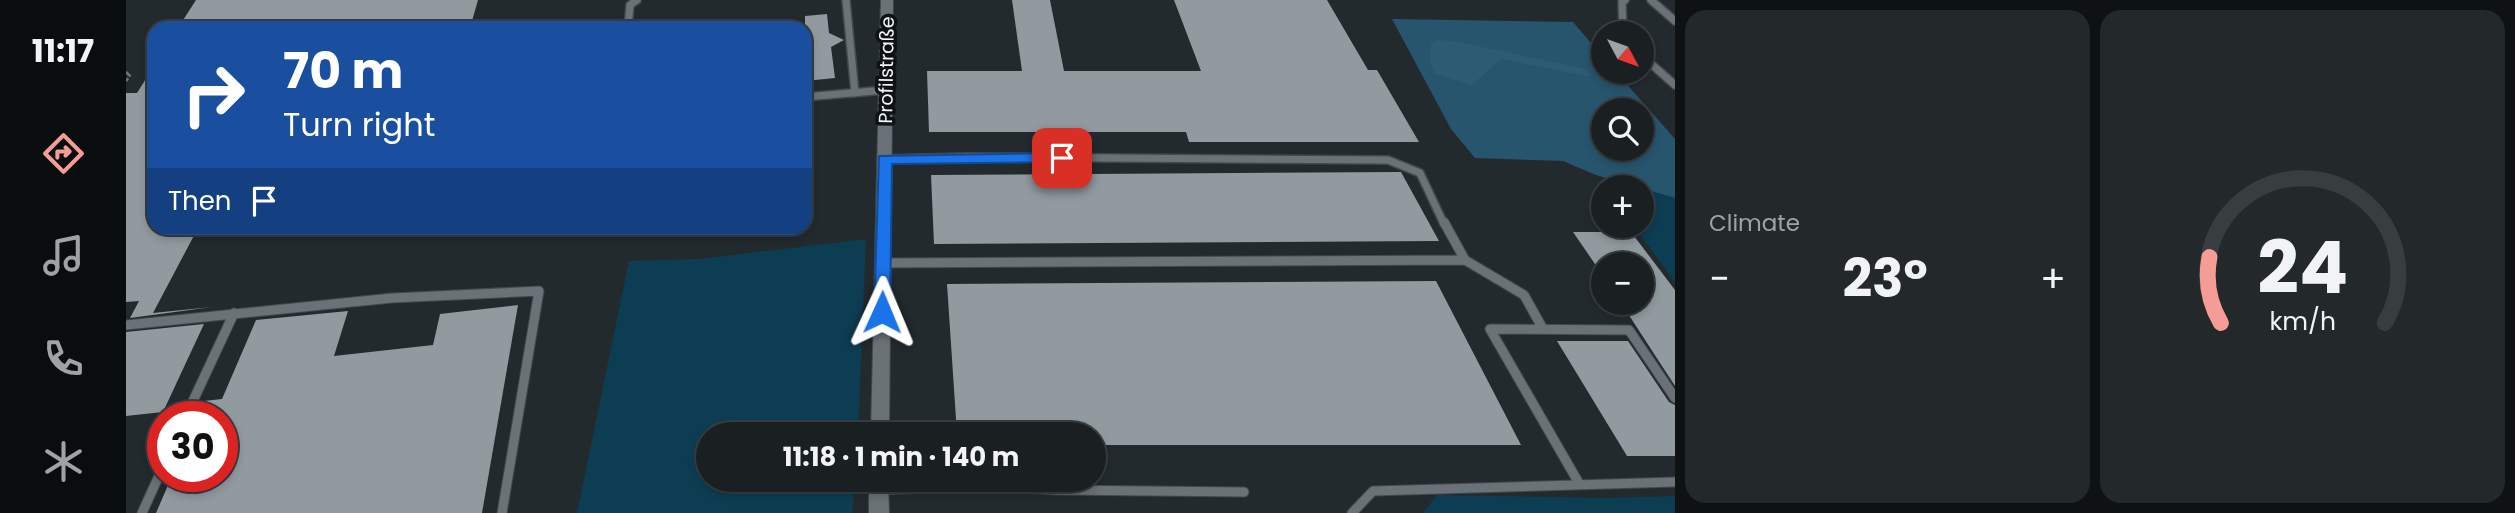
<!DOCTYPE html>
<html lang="en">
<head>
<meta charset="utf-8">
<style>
	body { margin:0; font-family:Poppins,sans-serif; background:#23282a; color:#f1f3f6; height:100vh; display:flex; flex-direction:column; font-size:26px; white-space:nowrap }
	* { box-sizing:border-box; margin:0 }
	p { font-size:23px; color:#9fa3a5 }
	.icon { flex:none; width:38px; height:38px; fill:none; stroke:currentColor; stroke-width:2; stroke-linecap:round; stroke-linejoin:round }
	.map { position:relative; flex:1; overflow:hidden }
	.side { display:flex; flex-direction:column; gap:10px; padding:10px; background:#0e1213; width:840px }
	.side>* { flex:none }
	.top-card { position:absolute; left:21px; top:21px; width:665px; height:214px; border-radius:21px; box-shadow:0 4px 10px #0003,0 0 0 2px #383e40; background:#1a4fa0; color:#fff; overflow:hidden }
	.needle { width:46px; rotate:131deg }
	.buttons { position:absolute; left:1465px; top:21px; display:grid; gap:14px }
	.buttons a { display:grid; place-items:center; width:63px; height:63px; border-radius:50%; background:#1a2022; box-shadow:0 4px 10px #0003,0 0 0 2px #383e40; font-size:35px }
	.speed { position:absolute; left:21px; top:401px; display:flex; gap:14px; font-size:35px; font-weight:700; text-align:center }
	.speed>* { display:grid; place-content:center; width:91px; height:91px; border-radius:50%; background:#1a2022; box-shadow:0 4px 10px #0003,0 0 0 2px #383e40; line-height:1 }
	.speed .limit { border:10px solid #d22; background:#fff; color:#111 }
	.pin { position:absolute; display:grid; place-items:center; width:60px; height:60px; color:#fff; margin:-30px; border-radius:14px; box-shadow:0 4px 10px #0006 }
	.me { position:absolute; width:77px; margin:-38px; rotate:1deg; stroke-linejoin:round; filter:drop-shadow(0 0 5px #0008) }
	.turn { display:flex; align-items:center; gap:24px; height:147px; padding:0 21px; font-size:32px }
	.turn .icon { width:91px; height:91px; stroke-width:2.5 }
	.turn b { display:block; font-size:49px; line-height:60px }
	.then { display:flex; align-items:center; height:66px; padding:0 21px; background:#0003; gap:14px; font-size:26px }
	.big { font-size:52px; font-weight:700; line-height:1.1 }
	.side .tile { flex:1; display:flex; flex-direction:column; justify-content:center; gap:10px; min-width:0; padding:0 24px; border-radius:21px; background:#23282a }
	.side .dial { align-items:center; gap:0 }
	.dial svg { height:182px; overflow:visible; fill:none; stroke:#383e40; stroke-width:7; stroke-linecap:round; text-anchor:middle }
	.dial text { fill:#f1f3f6; stroke:none }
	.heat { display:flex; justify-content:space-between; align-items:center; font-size:38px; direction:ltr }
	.side .tiles { flex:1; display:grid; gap:10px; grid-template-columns:repeat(2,1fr) }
	.trip { position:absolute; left:570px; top:422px; width:410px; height:70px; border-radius:35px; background:#1a2022; box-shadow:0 4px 10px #0003,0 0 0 2px #383e40; font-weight:700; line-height:70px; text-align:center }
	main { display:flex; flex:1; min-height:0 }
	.tabs { display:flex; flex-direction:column; width:126px; justify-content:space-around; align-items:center; background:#0a0d0e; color:#9fa3a5 }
	.tabs .icon { width:49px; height:49px }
	.tabs .on { color:#f59c96 }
	.tabs b { font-size:32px; color:#f1f3f6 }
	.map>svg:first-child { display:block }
</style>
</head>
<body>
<main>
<nav class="tabs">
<b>11:17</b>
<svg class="icon on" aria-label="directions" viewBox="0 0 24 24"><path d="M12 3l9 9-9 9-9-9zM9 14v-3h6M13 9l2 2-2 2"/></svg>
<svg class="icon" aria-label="music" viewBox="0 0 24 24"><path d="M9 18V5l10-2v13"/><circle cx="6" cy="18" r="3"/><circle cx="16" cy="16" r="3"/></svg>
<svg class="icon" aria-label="phone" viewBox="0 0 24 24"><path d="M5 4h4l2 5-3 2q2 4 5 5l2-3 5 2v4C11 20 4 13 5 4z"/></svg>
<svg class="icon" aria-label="climate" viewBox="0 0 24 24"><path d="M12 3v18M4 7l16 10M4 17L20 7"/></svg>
</nav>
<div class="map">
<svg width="1549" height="513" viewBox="0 0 1549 513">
	<rect width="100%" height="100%" fill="#232a2e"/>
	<path fill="#0d3d53" d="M1516,189L1549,198V282L1508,226H1516Z
		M740,239L732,434H583V480H729L726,513H451L503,261L574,259Z
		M1311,495L1477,498L1549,496V513H1297Z"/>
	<path fill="#27556d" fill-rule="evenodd" d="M1266,19L1447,22L1477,57V72H1490L1549,139V198L1470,175L1437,161L1349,158L1325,129ZM1477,110H1516V149H1477Z"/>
	<path fill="#2d5b73" d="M1312,40L1333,42L1461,69L1465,77L1375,59L1346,85L1309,74L1304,60L1305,43Z"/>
	<path fill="#919a9f" d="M70,0H352L344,28H52Z
		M886,0H924L938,71H1075L1048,0H1201L1242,70H1251L1293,142H1063L1060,132H803L801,71H896Z
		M701,14L703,33L718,40L705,47L709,78L679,81V16Z
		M28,66V228H72L27,313L86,307L4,318L13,301L0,302V93H11Z
		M1275,172L1313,241L808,244L805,175Z
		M1447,232H1505L1549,290V386L1495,303H1516V264H1469Z
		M1310,281L1395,445H968V434H831L821,284Z
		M392,305L356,513H30L46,476H96V416H72L78,401L96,399L130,320L222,311L208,356L307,345L314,314Z
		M78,324L37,412L0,416V332Z
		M1431,341H1502L1543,402L1549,405V456H1501Z"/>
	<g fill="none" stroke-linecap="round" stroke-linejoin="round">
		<defs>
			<path id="service-far1" d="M720,0L729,93
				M1525,0L1549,21
				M502,28L504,5L511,0
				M1497,33L1496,2L1499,0
				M1516,56L1549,85
				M679,97L759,90
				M758,159L842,157L1262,160L1294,173L1318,224"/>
			<path id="service" d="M1318,222L1339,260L1398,295L1417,329
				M757,263L1339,260
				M0,325L266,298L413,291L376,513
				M60,416L108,313
				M1454,485L1364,329L1503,330L1549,398
				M753,490L861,486L931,490L1118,492
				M16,513L37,467
				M1226,513L1247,491L1549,482"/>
			<path id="minor" d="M755,0H767L763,434H745Z
				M743,480H762L763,513H743Z"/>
		</defs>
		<use href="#service-far1" stroke="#43484c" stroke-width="10"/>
		<use href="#service" stroke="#43484c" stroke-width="11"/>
		<use href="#minor" stroke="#43484c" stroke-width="2"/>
		<path stroke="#6d7477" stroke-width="2.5" stroke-dasharray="6 2.5" stroke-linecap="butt" d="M0,72L4,76L0,81"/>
		<use href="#service-far1" stroke="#6a7277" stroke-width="7"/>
		<use href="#service" stroke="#6a7277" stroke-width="9"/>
		<use href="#minor" fill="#6a7277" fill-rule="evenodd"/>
	</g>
	<path fill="#1a73e8" stroke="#114b97" stroke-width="2" d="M936,153L943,158L936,162L766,164L764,312L762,317H750L748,312L753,156Z"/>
	<g text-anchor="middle" stroke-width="7" stroke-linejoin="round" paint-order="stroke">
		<g font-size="19" fill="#f0f5f8" stroke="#0f1214">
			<text transform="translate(760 70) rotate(-89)" y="7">Profilstraße</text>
		</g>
	</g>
</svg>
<div class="buttons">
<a><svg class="needle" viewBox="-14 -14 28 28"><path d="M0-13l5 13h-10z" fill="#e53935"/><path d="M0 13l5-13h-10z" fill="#9fa3a5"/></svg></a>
<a><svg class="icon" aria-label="search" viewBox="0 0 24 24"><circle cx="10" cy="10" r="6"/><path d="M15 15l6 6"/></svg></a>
<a>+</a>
<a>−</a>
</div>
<div class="speed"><div class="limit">30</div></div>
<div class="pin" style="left:936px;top:158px;background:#d93025"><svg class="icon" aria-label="arrive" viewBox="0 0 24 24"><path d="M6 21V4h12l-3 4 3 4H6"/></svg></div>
<svg class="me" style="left:756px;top:312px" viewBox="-20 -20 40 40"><path d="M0-17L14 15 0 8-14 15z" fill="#1a73e8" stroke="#fff" stroke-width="4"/></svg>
<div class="trip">11:18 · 1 min · 140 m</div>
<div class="top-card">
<div class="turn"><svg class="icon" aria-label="right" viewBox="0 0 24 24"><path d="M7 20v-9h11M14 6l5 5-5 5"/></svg><div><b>70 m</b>Turn right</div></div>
<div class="then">Then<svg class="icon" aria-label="arrive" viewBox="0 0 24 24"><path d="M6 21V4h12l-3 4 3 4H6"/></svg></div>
</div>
</div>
<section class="side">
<div class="tiles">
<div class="tile"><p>Climate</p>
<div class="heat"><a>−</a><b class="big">23°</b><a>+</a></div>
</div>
<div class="tile dial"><svg viewBox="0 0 100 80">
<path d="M14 69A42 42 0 1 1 86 69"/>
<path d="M14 69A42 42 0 0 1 9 40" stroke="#f59c96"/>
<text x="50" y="56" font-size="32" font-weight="700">24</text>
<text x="50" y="72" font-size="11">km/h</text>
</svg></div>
</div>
</section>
</main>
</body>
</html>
